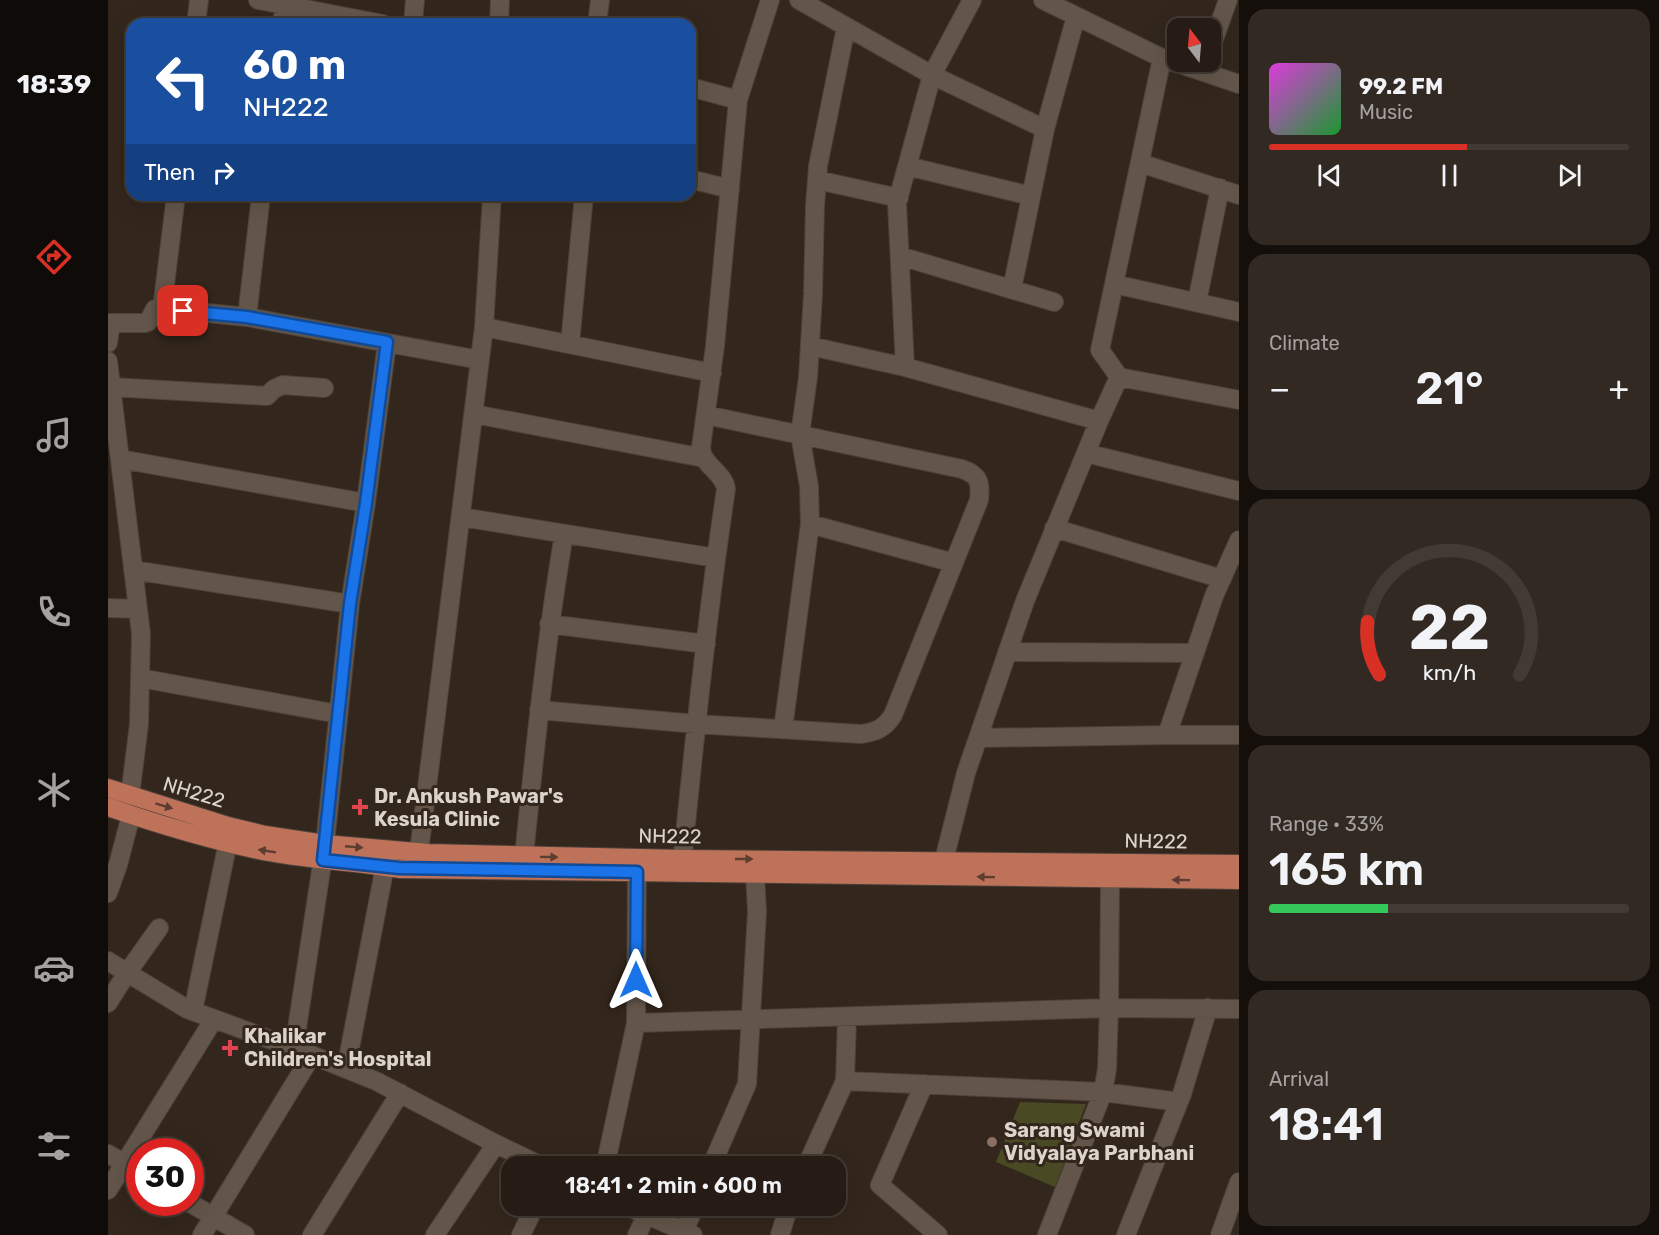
<!DOCTYPE html>
<html lang="en">
<head>
<meta charset="utf-8">
<style>
	body { margin:0; font-family:Rubik,sans-serif; background:#322922; color:#f1f3f6; height:100vh; display:flex; flex-direction:column; font-size:22px; white-space:nowrap }
	* { box-sizing:border-box; margin:0 }
	p { font-size:20px; color:#a4a1a0 }
	.icon { flex:none; width:33px; height:33px; fill:none; stroke:currentColor; stroke-width:2; stroke-linecap:round; stroke-linejoin:round }
	.map { position:relative; flex:1; overflow:hidden }
	.panel { display:flex; flex-direction:column; gap:9px; padding:9px; background:#150f0c; width:420px }
	.panel>* { flex:none }
	.hud { position:absolute; left:18px; top:18px; width:570px; height:183px; border-radius:18px; box-shadow:0 6px 24px #0002,0 0 0 2px #423a34; background:#1a4fa0; color:#fff; overflow:hidden }
	.needle { width:39px; rotate:344deg }
	.tools { position:absolute; left:1059px; top:18px; display:grid; gap:12px }
	.tools a { display:grid; place-items:center; width:54px; height:54px; border-radius:12px; background:#261c15; box-shadow:0 6px 24px #0002,0 0 0 2px #423a34; font-size:30px }
	.speed { position:absolute; left:18px; top:1138px; display:flex; gap:12px; font-size:30px; font-weight:700; text-align:center }
	.speed>* { display:grid; place-content:center; width:78px; height:78px; border-radius:50%; background:#261c15; box-shadow:0 6px 24px #0002,0 0 0 2px #423a34; line-height:1 }
	.speed .limit { border:9px solid #d22; background:#fff; color:#111 }
	.pin { position:absolute; display:grid; place-items:center; width:51px; height:51px; color:#fff; margin:-26px; border-radius:12px; box-shadow:0 3px 9px #0006 }
	.me { position:absolute; width:66px; margin:-33px; rotate:0deg; stroke-linejoin:round; filter:drop-shadow(0 0 4px #0008) }
	.turn { display:flex; align-items:center; gap:21px; height:126px; padding:0 18px; font-size:27px }
	.turn .icon { width:78px; height:78px; stroke-width:2.5 }
	.turn b { display:block; font-size:42px; line-height:51px }
	.then { display:flex; align-items:center; height:57px; padding:0 18px; background:#0003; gap:12px; font-size:22px }
	.big { font-size:45px; font-weight:600; line-height:1.1 }
	.panel .tile { flex:1; display:flex; flex-direction:column; justify-content:center; gap:9px; min-width:0; padding:0 21px; border-radius:18px; background:#322922 }
	.panel .dial { align-items:center; gap:0 }
	.dial svg { height:156px; overflow:visible; fill:none; stroke:#423a34; stroke-width:7; stroke-linecap:round; text-anchor:middle }
	.dial text { fill:#f1f3f6; stroke:none }
	.song { display:flex; align-items:center; gap:18px }
	.cover { width:72px; height:72px; border-radius:9px; background:linear-gradient(135deg,hsl(300 70% 55%),hsl(130 70% 35%)) }
	.played { height:6px; border-radius:3px; background:linear-gradient(90deg,#d93025 55%,#423a34 55%) }
	.keys { display:flex; justify-content:space-around; direction:ltr }
	.heat { display:flex; justify-content:space-between; align-items:center; font-size:33px; direction:ltr }
	.charge { height:9px; border-radius:4px; background:linear-gradient(90deg,#34c759 33%,#423a34 0) }
	.trip { position:absolute; left:393px; top:1156px; width:345px; height:60px; border-radius:18px; background:#261c15; box-shadow:0 6px 24px #0002,0 0 0 2px #423a34; font-weight:600; line-height:60px; text-align:center }
	main { display:flex; flex:1; min-height:0 }
	.tab-bar { display:flex; flex-direction:column; width:108px; justify-content:space-around; align-items:center; background:#0f0b08; color:#a4a1a0 }
	.tab-bar .icon { width:42px; height:42px }
	.tab-bar .on { color:#d93025 }
	.tab-bar b { font-size:27px; color:#f1f3f6 }
	.map>svg:first-child { display:block }
</style>
</head>
<body>
<main>
<nav class="tab-bar">
<b>18:39</b>
<svg class="icon on" aria-label="directions" viewBox="0 0 24 24"><path d="M12 3l9 9-9 9-9-9zM9 14v-3h6M13 9l2 2-2 2"/></svg>
<svg class="icon" aria-label="music" viewBox="0 0 24 24"><path d="M9 18V5l10-2v13"/><circle cx="6" cy="18" r="3"/><circle cx="16" cy="16" r="3"/></svg>
<svg class="icon" aria-label="phone" viewBox="0 0 24 24"><path d="M5 4h4l2 5-3 2q2 4 5 5l2-3 5 2v4C11 20 4 13 5 4z"/></svg>
<svg class="icon" aria-label="climate" viewBox="0 0 24 24"><path d="M12 3v18M4 7l16 10M4 17L20 7"/></svg>
<svg class="icon" aria-label="car" viewBox="0 0 24 24"><path d="M5 17H2v-5l4-1 3-4h7l3 4 3 1v5h-3M9 17h6M6 11h13"/><circle cx="7" cy="17" r="2"/><circle cx="17" cy="17" r="2"/></svg>
<svg class="icon" aria-label="filters" viewBox="0 0 24 24"><path d="M4 7h16M4 17h16"/><circle cx="9" cy="7" r="2"/><circle cx="15" cy="17" r="2"/></svg>
</nav>
<div class="map">
<svg width="1131" height="1235" viewBox="0 0 1131 1235">
	<rect width="100%" height="100%" fill="#33261c"/>
	<path fill="#494a24" d="M912,1102L978,1104L947,1187L888,1162Z"/>
	<g fill="none" stroke-linecap="round" stroke-linejoin="round">
		<defs>
			<path id="minor" d="M150,0L275,24
				M691,0L824,75L937,129
				M864,0L824,75L789,203L797,367L991,421
				M935,0L1054,58L1131,84
				M88,24L91,0
				M174,24L176,5
				M305,24L307,0
				M391,24L392,0
				M489,24L492,0
				M1102,50L1120,0
				M582,87L630,100
				M1032,163L1131,195
				M799,166L923,196
				M582,179L622,189
				M709,180L791,198
				M792,256L946,302
				M1006,284L1131,312
				M904,289L937,129L968,16
				M1089,302L1112,188
				M54,309L68,195
				M139,317L153,195
				M0,323H37L40,322L47,309L50,308L139,317L372,360
				M376,327L604,373
				M0,343L3,323
				M462,344L476,195
				M702,346L797,367
				M0,361L33,634L31,724L22,796
				M1011,377L1131,400
				M3,387L159,396L166,389L175,385L216,388
				M366,414L596,458
				M978,453L1131,491
				M12,459L258,503
				M353,517L608,558
				M702,524L846,563
				M946,528L1114,579
				M25,570L242,604
				M0,608L30,609
				M441,624L598,644
				M899,652L1087,653
				M32,678L230,714
				M431,710L588,724L753,734C768,732 777,728 785,715L871,500C873,482 871,475 854,469L598,415
				M675,729L702,524L701,486L692,435L700,377L705,294L707,206L710,166L738,27
				M1059,735H1131
				M870,738L1059,735L1106,596L1131,540
				M311,852L376,327L384,195
				M416,856C427,747 438,641 456,534
				M836,860L858,773L917,601L991,421L1011,377L992,350L1054,58
				M573,873C586,744 599,616 618,489C616,472 593,465 593,447L607,346L630,100L662,0
				M0,893L10,865L23,815
				M0,961L79,1009L191,1050L268,1081L388,1144L436,1167
				M0,1003L19,973L51,928
				M85,1011L120,842
				M528,1023L1001,1008L1131,1009
				M186,1048L217,844L242,604L258,503L279,343
				M238,1069L277,866
				M737,1081L995,1092L1071,1102
				M816,1084L772,1185L830,1235
				M0,1154L32,1172
				M497,1167L528,1023L529,872
				M603,1167L639,1084L649,912L647,874
				M698,1167L737,1081L739,1017
				M0,1190L106,1019
				M82,1203L137,1235
				M518,1206L585,1235
				M576,1231L587,1206
				M94,1235L204,1055
				M204,1235L292,1093
				M327,1235L388,1144
				M413,1235L427,1206
				M529,1235L538,1216
				M672,1235L681,1206
				M939,1235L995,1092L999,1069L1001,1008L1002,879
				M1018,1235L1074,1094L1100,1008
				M1112,1235L1131,1182"/>
			<path id="highway" d="M0,788L120,826L157,835L217,844L320,853L574,859L1131,864
				M0,807C49,824 99,839 150,850C197,860 244,861 291,869L1131,880"/>
		</defs>
		<use href="#minor" stroke="#4c423a" stroke-width="20"/>
		<use href="#highway" stroke="#4c423a" stroke-width="20"/>
		<use href="#minor" stroke="#635549" stroke-width="18"/>
		<use href="#highway" stroke="#bf725a" stroke-width="18"/>
	</g>
	<defs><path id="oneway-solid" d="M-6-.8H1V-3.2L6.5 0L1 3.2V.8H-6Z" transform="scale(1.5)"/></defs>
	<g fill="#5d3d2f">
		<use href="#oneway-solid" transform="translate(56 806) rotate(17)"/>
		<use href="#oneway-solid" transform="translate(246 847) rotate(5)"/>
		<use href="#oneway-solid" transform="translate(159 851) rotate(-171)"/>
		<use href="#oneway-solid" transform="translate(441 857) rotate(1)"/>
		<use href="#oneway-solid" transform="translate(636 859)"/>
		<use href="#oneway-solid" transform="translate(878 877) rotate(-179)"/>
		<use href="#oneway-solid" transform="translate(1073 880) rotate(-179)"/>
	</g>
	<g fill="none" stroke-linecap="round" stroke-linejoin="round">
		<defs>
			<path id="route" d="M75,311L139,317L279,342L258,503L242,604L215,860L291,868L529,872L528,980"/>
		</defs>
		<use href="#route" stroke="#114b97" stroke-width="15"/>
		<use href="#route" stroke="#1a73e8" stroke-width="10"/>
	</g>
	<g fill="#e0444e" stroke="#33261c" stroke-width="2">
		<path d="M249 798h6v6h6v6h-6v6h-6v-6h-6v-6h6z"/>
		<path d="M119 1039h6v6h6v6h-6v6h-6v-6h-6v-6h6z"/>
	</g>
	<circle fill="#8d6e63" stroke="#33261c" stroke-width="2" cx="884" cy="1142" r="6"/>
	<g text-anchor="middle" stroke-width="6" stroke-linejoin="round" paint-order="stroke">
		<g font-size="20" fill="#dcd3cd" stroke="#33261c">
			<text transform="translate(86 792) rotate(17)" y="7">NH222</text>
			<text transform="translate(562 836) rotate(1)" y="7">NH222</text>
			<text transform="translate(1048 841) rotate(1)" y="7">NH222</text>
		</g>
		<g font-size="20" font-weight="bold" fill="#dcd3cd" stroke="#33261c" text-anchor="start">
			<text x="266" y="803">Dr. Ankush Pawar's<tspan x="266" dy="23">Kesula Clinic</tspan></text>
			<text x="136" y="1043">Khalikar<tspan x="136" dy="23">Children's Hospital</tspan></text>
			<text x="896" y="1137">Sarang Swami<tspan x="896" dy="23">Vidyalaya Parbhani</tspan></text>
		</g>
	</g>
</svg>
<div class="tools">
<a><svg class="needle" viewBox="-14 -14 28 28"><path d="M0-13l5 13h-10z" fill="#e53935"/><path d="M0 13l5-13h-10z" fill="#a4a1a0"/></svg></a>
</div>
<div class="speed"><div class="limit">30</div></div>
<div class="pin" style="left:75px;top:311px;background:#d93025"><svg class="icon" aria-label="arrive" viewBox="0 0 24 24"><path d="M6 21V4h12l-3 4 3 4H6"/></svg></div>
<svg class="me" style="left:528px;top:980px" viewBox="-20 -20 40 40"><path d="M0-17L14 15 0 8-14 15z" fill="#1a73e8" stroke="#fff" stroke-width="4"/></svg>
<div class="trip">18:41 · 2 min · 600 m</div>
<div class="hud">
<div class="turn"><svg class="icon" aria-label="left" viewBox="0 0 24 24"><path d="M17 20v-9H6M10 6l-5 5 5 5"/></svg><div><b>60 m</b>NH222</div></div>
<div class="then">Then<svg class="icon" aria-label="right" viewBox="0 0 24 24"><path d="M7 20v-9h11M14 6l5 5-5 5"/></svg></div>
</div>
</div>
<section class="panel">
<div class="tile">
<div class="song"><i class="cover"></i><div><b>99.2 FM</b><p>Music</p></div></div>
<div class="played"></div>
<div class="keys"><svg class="icon" aria-label="previous" viewBox="0 0 24 24"><path d="M18 5L8 12l10 7zM5 5v14"/></svg><svg class="icon" aria-label="pause" viewBox="0 0 24 24"><path d="M8 5v14M16 5v14"/></svg><svg class="icon" aria-label="next" viewBox="0 0 24 24"><path d="M6 5l10 7-10 7zM19 5v14"/></svg></div>
</div>
<div class="tile"><p>Climate</p>
<div class="heat"><a>−</a><b class="big">21°</b><a>+</a></div>
</div>
<div class="tile dial"><svg viewBox="0 0 100 80">
<path d="M14 69A42 42 0 1 1 86 69"/>
<path d="M14 69A42 42 0 0 1 8 42" stroke="#d93025"/>
<text x="50" y="56" font-size="32" font-weight="700">22</text>
<text x="50" y="72" font-size="11">km/h</text>
</svg></div>
<div class="tile"><p>Range · 33%</p><b class="big">165 km</b><div class="charge"></div></div>
<div class="tile"><p>Arrival</p><b class="big">18:41</b></div>
</section>
</main>
</body>
</html>
